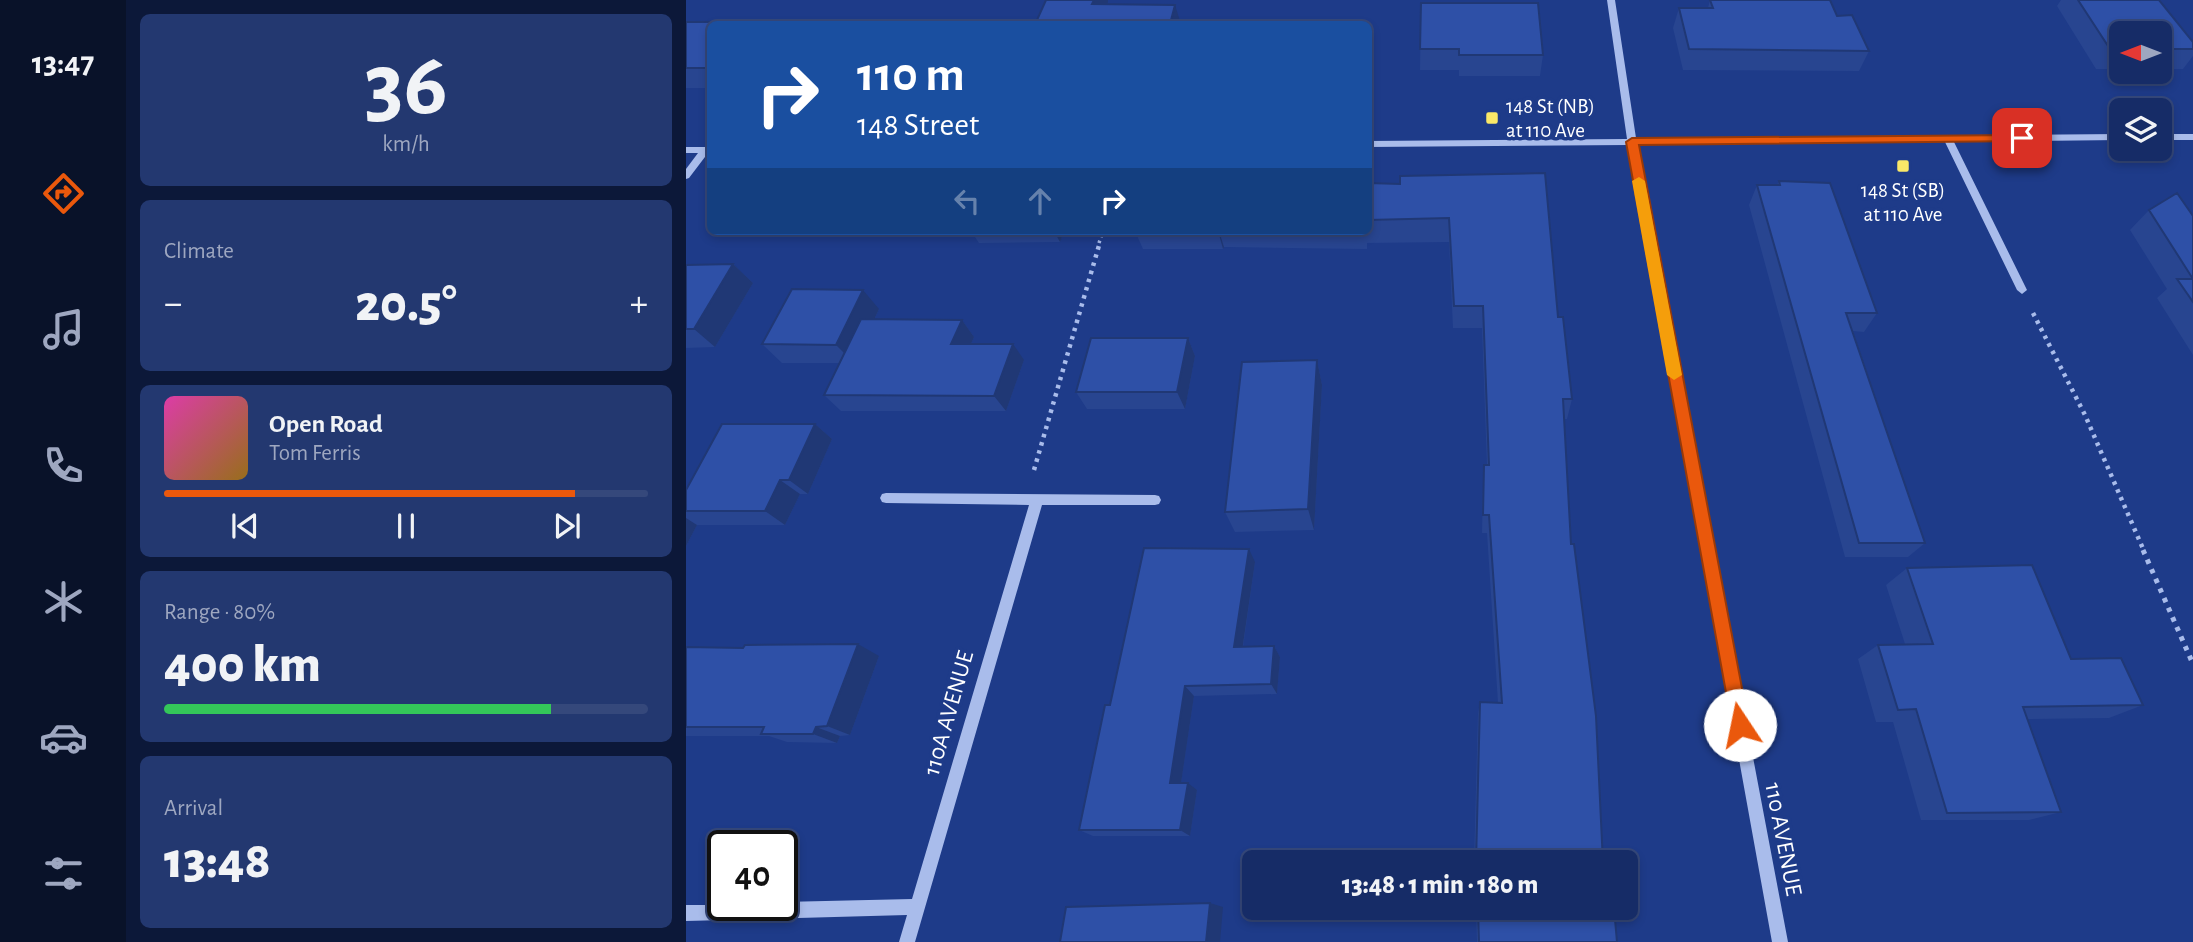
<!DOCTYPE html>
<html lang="en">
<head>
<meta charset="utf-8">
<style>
	body { margin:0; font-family:"Alegreya Sans",sans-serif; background:#233870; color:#f1f3f6; height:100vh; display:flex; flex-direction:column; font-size:26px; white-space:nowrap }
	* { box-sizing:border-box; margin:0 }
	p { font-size:23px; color:#9ea7c0 }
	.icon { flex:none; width:38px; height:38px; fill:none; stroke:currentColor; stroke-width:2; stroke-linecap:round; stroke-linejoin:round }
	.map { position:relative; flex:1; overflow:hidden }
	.panel { display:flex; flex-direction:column; gap:14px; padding:14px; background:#0c1839; width:560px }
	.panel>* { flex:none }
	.hud { position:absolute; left:21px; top:21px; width:665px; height:214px; border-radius:10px; box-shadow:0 4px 10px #0003,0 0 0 2px #35487b; background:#1a4fa0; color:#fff; overflow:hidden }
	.needle { width:46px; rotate:270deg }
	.buttons { position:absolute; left:1423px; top:21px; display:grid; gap:14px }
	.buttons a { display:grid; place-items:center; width:63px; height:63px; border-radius:10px; background:#162c67; box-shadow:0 4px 10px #0003,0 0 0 2px #35487b; font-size:35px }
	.speed { position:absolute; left:21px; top:830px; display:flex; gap:14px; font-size:35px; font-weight:700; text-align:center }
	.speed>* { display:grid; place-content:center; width:91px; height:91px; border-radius:50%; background:#162c67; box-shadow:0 4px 10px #0003,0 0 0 2px #35487b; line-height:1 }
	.speed .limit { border:4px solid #111; border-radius:10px; background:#fff; color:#111 }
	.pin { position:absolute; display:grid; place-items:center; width:60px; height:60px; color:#fff; margin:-30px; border-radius:14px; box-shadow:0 4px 10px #0006 }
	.me { position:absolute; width:77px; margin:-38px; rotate:349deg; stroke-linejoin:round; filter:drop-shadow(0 0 5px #0008) }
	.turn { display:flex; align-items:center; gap:24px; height:147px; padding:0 35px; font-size:32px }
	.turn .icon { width:91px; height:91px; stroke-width:2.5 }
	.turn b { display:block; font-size:49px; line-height:60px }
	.lanes { display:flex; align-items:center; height:66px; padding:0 35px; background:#0003; justify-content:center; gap:35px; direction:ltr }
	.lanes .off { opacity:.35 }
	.big { font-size:52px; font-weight:800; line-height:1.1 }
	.panel .tile { flex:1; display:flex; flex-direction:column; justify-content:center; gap:10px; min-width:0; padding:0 24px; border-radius:10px; background:#233870 }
	.panel .dial { align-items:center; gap:0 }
	.dial b { font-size:91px; line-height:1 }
	.song { display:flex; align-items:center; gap:21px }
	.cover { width:84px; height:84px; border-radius:10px; background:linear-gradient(135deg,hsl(320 70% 55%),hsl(40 70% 35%)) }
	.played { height:7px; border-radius:4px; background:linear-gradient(90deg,#ea580c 85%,#35487b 85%) }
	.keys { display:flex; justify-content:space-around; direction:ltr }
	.heat { display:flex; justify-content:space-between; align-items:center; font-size:38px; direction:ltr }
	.charge { height:10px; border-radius:5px; background:linear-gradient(90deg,#34c759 80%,#35487b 0) }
	.trip { position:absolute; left:556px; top:850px; width:396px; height:70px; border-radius:10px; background:#162c67; box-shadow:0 4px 10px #0003,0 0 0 2px #35487b; font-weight:800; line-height:70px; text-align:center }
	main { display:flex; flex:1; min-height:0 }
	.dock { display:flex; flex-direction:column; width:126px; justify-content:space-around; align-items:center; background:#091229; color:#9ea7c0 }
	.dock .icon { width:49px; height:49px }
	.dock .on { color:#ea580c }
	.dock b { font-size:32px; color:#f1f3f6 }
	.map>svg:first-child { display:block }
</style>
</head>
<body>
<main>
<nav class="dock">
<b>13:47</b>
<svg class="icon on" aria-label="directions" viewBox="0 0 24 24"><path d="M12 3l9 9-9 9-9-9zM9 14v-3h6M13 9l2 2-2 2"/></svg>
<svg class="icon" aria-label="music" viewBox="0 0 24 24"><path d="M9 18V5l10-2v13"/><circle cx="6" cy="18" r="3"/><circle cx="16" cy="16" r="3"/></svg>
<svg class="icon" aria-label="phone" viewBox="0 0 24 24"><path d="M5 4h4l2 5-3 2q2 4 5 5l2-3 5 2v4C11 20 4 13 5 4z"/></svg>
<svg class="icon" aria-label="climate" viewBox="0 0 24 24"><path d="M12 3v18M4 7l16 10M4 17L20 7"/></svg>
<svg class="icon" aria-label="car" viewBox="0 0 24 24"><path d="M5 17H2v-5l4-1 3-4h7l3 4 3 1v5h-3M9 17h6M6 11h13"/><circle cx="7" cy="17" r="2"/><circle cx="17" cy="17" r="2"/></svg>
<svg class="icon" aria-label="filters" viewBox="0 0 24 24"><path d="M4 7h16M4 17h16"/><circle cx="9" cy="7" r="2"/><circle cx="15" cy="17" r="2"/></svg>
</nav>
<section class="panel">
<div class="tile dial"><b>36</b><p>km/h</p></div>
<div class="tile"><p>Climate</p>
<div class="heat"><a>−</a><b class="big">20.5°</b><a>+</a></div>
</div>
<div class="tile">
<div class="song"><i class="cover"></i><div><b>Open Road</b><p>Tom Ferris</p></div></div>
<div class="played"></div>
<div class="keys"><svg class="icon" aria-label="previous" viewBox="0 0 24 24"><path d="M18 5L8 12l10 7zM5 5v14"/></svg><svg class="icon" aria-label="pause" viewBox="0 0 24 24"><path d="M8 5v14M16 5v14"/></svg><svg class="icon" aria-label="next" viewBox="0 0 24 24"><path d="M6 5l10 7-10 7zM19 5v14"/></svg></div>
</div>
<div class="tile"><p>Range · 80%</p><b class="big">400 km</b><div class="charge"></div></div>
<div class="tile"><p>Arrival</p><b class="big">13:48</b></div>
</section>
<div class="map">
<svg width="1507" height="942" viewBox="0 0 1507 942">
	<rect width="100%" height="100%" fill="#1e3b89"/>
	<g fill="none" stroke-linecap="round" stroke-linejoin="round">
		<path stroke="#a9bceb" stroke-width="3.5" stroke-dasharray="2.5 3.5" stroke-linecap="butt" d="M413,243L417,231"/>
		<path stroke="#a9bceb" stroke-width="4.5" stroke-dasharray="3.5 5" stroke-linecap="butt" d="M1347,313L1399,415L1458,551
			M348,470L414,242"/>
		<path stroke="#a9bceb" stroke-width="5" stroke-dasharray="4.5 6" stroke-linecap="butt" d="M1457,550L1507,664"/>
		<path fill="#a9bceb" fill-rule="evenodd" d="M921,0H929L950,138L1435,134V140L1268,142L1341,290L1336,294L1331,290L1259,142L951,145L1102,942H1086L942,145L682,147V141L941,139Z
			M1474,134H1507V140H1474Z
			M0,147H24V153H22L3,178L0,179V169L12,153H0Z
			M200,493L469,495L473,496L475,500L473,504L469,505H356L229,942H213L221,915L0,921V905H96V902L226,899L343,505L200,503L196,502L194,498L196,494Z"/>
	</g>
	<path fill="#284590" d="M1024,0L1151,16L1183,51L1173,71L997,70L987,28L993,8H1022Z
		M1375,0H1473L1507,42V56L1497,69H1474V33H1435V69H1410L1371,6Z
		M735,3L857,55L854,76H773V70H734Z
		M0,22L24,24V88H0Z
		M859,173L872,317L886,399L881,419H878L885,544L917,863H788L792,713L794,702L812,703L801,533H796L797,483L798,465H801L796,328H767L763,242L681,243V249L538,247L537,249H457L449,231H682V183L714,184Z
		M1093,181L1191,313L1178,332L1167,331L1239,543L1222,557H1159L1063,205L1071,185H1091Z
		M1463,210L1507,216V355L1471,298L1481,289L1444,230Z
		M285,231H378L374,242L293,243Z
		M47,264L67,283L29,347L0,348V265Z
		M193,309L188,320H276L288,337L285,344L338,360L320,411H155L138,395L154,363H96L76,344Z
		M502,338L509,356L499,409H401L390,392Z
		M631,360L636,385L628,530L549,532L539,512Z
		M129,424L146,439L122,494H114L99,525H11L0,546V490Z
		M569,562L557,647L588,646L594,657L591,694L508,696L495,783L511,790L504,836H407L393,830L424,705Z
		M1221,568L1385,659L1457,705L1423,718L1341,719L1375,812L1343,820H1235L1207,722H1190L1172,659L1192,645L1219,644L1200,585Z
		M0,647L193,656L164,735L154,736L151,743L101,742L83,736H0Z
		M790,908H928L931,942H791Z"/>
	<path fill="#203875" d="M408,0H422V2L413,24L406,4Z
		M489,5L495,24H484Z
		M368,231H378L374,242Z
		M532,231H533L538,247L537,249Z
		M47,264L67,283L29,347L8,329Z
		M177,290L193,309L168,363L150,345Z
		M276,320L288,337L278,360L265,344Z
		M502,338L509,356L499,409L491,392Z
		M327,344L338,360L320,411L308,396Z
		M631,360L636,385L628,530L622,509Z
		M129,424L146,439L122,494L103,480Z
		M94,480L114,494L99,525L79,511Z
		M0,518L11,525L0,546Z
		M563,549L569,562L555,658L548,647Z
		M172,644L193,656L164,735L141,726Z
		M588,646L594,657L591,694L585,684Z
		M499,686L508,696L494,790L484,783Z
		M130,727L154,736L151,743L127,734Z
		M502,783L511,790L504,836L494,830Z
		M524,903L537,907L534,942H520Z"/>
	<path fill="#2e50a7" stroke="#203875" stroke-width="2" d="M360,0H408L406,4L489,5L484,24H334L335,20H351Z
		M1024,0H1144L1151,16L1166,15L1183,51L1003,49L993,8H1027Z
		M1392,0H1473L1507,42V49H1474V33H1435V49H1424Z
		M735,3H852L857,55H773V49H734Z
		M244,21L243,24H24V68H0V22Z
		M859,173L872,317H877L886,399H877L885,544H888L910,716L917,863H790L794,702L816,703L803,515H797L798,465H803L797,306H768L763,218L682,220V183L714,184V176Z
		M1093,181L1144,183L1191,313H1160L1239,543H1173L1071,185H1094Z
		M1491,193L1507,216V302L1491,279H1507L1463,210Z
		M47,264L8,329H0V265Z
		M106,289L177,290L150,345L76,344Z
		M175,319L276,320L265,344H327L308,396L138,395Z
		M405,338H502L491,392H390Z
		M631,360L622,509L539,512L556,362Z
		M36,424H129L103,480H94L79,511H0V490Z
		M458,548L563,549L548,647L588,646L585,684L499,686L484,783H502L494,830H393L419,705H424Z
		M1346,565L1385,659L1435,658L1457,705L1337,707L1375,812L1261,813L1230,709L1212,710L1192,645L1247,644L1221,568Z
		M172,644L141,726L130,727L127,734H75L78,727H0V647L57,648L59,645Z
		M524,903L520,942H374L380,907Z
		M792,908H928L931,942H793Z"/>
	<path fill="#ea580c" stroke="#983908" stroke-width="2" d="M1336,135L1342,138L1340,141L953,145L1063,725L1060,731L1054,734L1047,731L940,142L946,138Z"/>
	<path fill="#f59e0b" d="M953,177L959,181L996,375L988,380L981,375L946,181Z"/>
	<g fill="#fae868" stroke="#1e3b89" stroke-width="2.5">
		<rect x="799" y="111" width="14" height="14" rx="3.5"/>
		<rect x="1210" y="159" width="14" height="14" rx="3.5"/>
	</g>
	<g text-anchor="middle" stroke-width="7" stroke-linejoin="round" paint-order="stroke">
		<g font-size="21" fill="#fff" stroke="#1e3b89" text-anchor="start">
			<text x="820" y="113">148 St (NB)<tspan x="820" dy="24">at 110 Ave</tspan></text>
			<text x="1217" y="197" text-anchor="middle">148 St (SB)<tspan x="1217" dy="24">at 110 Ave</tspan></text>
		</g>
		<g font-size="24" fill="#fff" stroke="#1e3b89">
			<text transform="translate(262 713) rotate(-74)" y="8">110A AVENUE</text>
			<text transform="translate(1098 839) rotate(79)" y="8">110 AVENUE</text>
		</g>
	</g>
</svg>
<div class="buttons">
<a><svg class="needle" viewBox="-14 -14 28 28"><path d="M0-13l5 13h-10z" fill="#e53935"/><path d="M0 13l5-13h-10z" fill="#9ea7c0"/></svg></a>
<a><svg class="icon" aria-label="layers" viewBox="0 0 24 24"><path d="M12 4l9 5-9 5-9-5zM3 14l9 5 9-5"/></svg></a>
</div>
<div class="speed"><div class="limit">40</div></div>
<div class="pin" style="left:1336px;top:138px;background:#d93025"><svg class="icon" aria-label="arrive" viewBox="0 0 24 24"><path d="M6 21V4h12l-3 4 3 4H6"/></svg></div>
<svg class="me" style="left:1054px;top:725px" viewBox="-20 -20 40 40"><circle r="19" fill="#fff"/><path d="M0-13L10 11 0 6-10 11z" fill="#ea580c"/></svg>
<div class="trip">13:48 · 1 min · 180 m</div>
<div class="hud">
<div class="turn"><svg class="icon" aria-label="right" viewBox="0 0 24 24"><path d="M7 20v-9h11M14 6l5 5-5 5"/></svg><div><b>110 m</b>148 Street</div></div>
<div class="lanes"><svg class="icon off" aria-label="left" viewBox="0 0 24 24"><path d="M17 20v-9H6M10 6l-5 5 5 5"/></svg><svg class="icon off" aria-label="ahead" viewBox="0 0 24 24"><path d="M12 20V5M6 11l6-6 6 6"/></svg><svg class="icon" aria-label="right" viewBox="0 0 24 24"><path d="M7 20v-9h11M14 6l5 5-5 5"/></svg></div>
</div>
</div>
</main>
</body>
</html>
